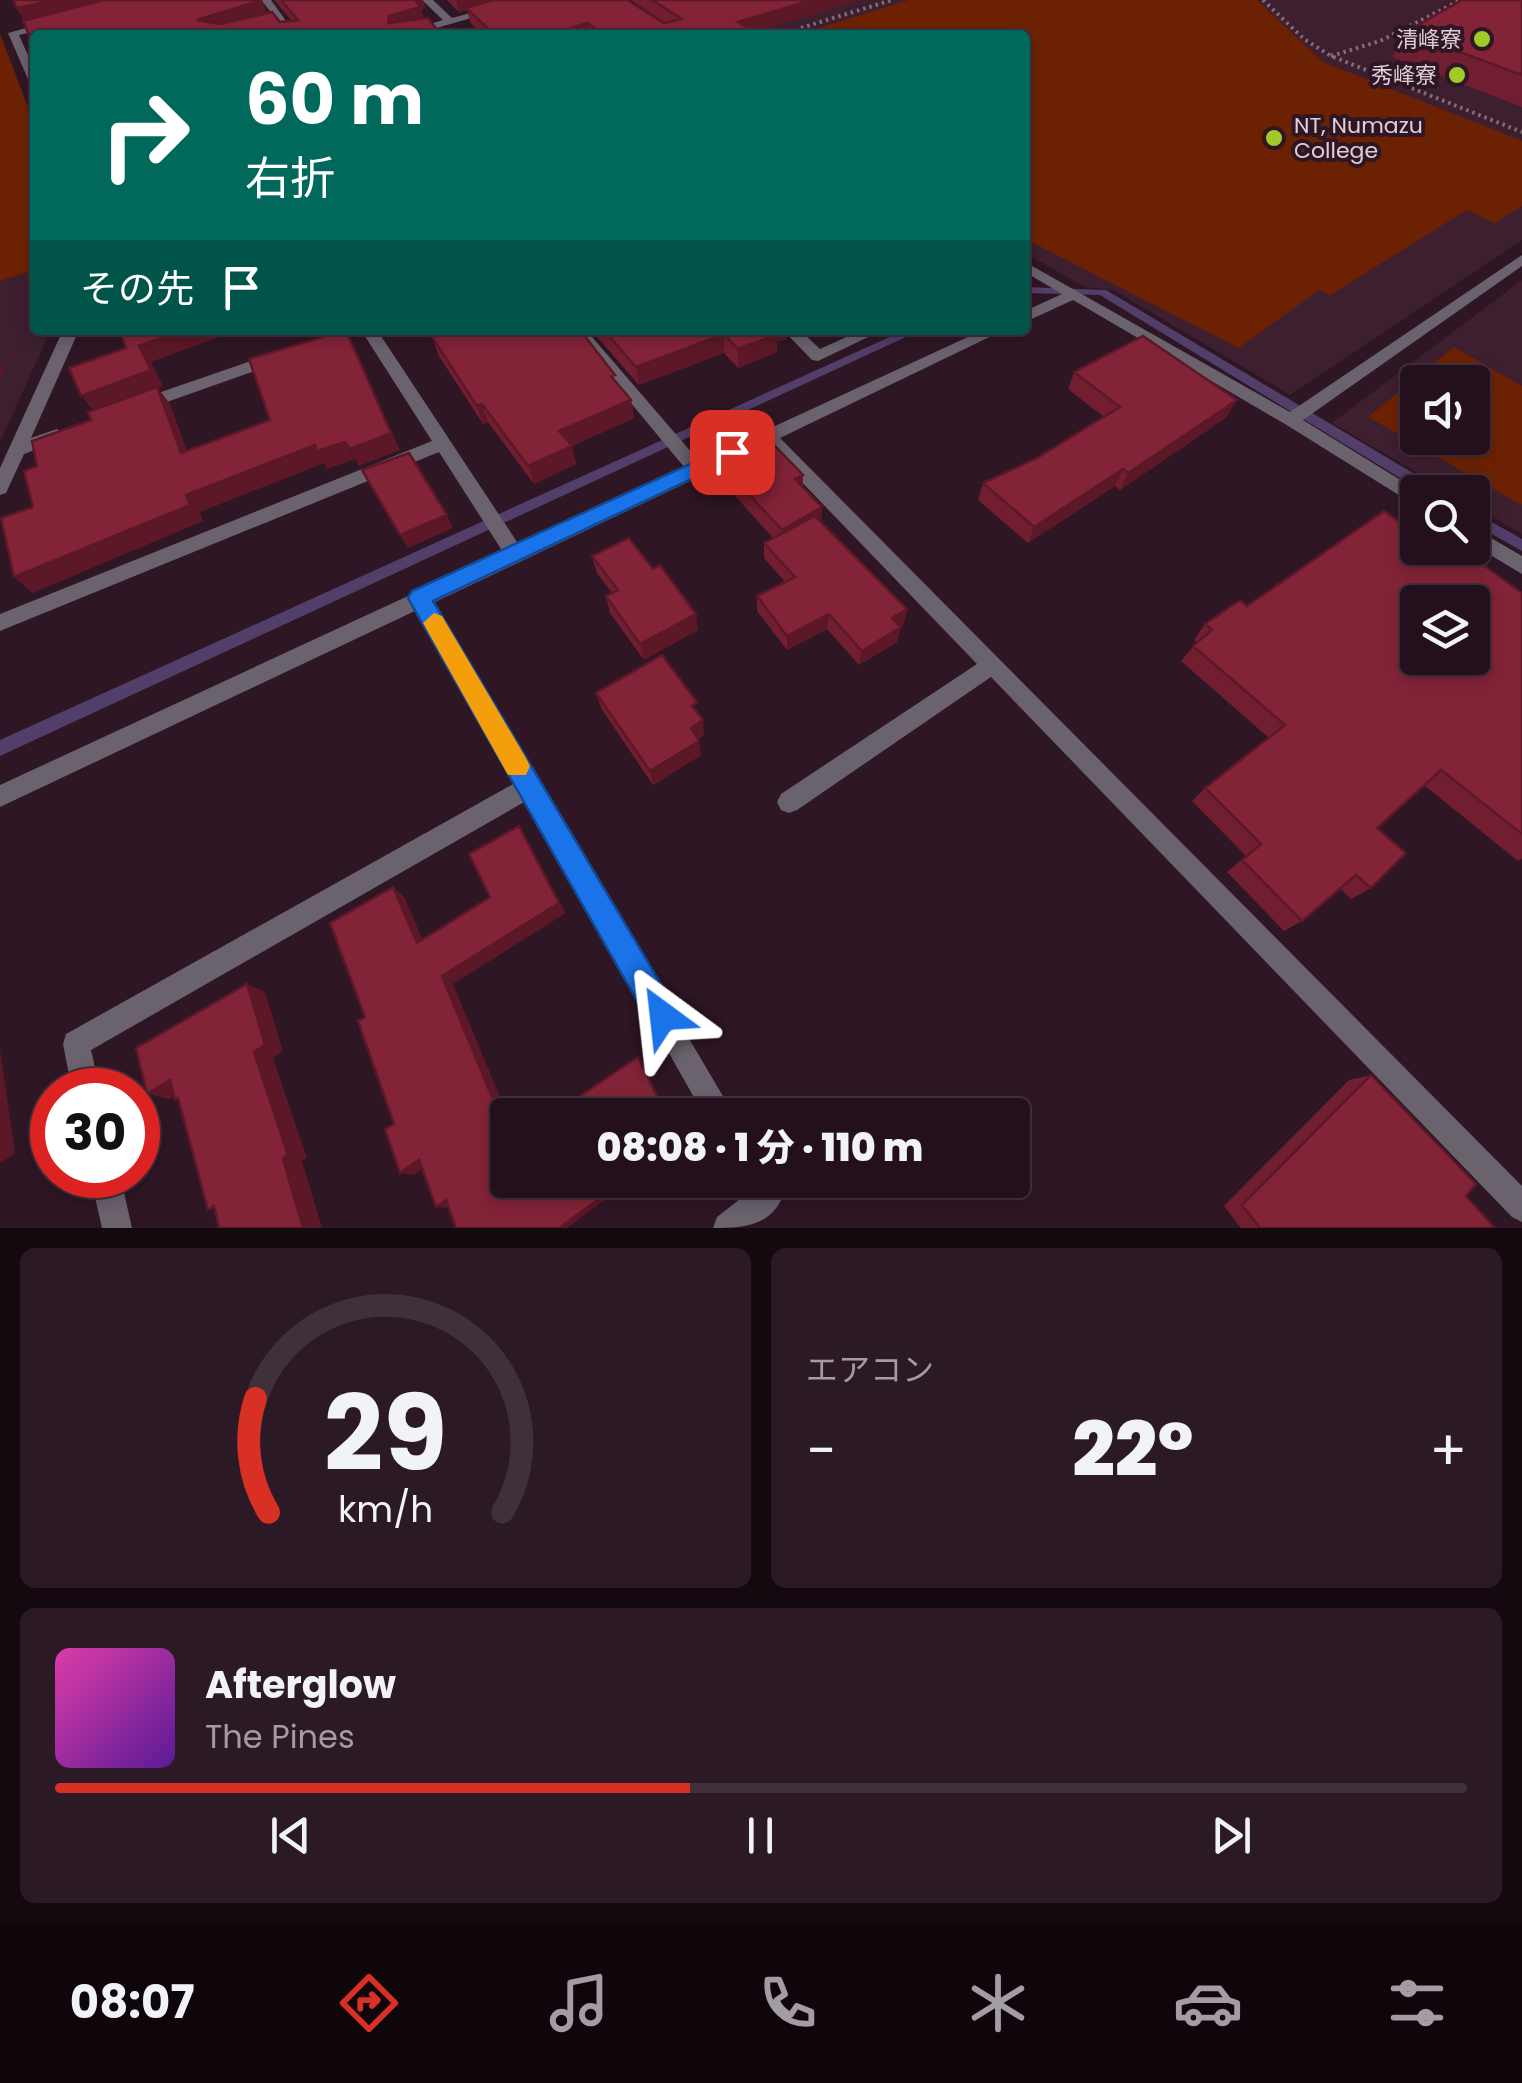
<!DOCTYPE html>
<html lang="ja">
<head>
<meta charset="utf-8">
<style>
	body { margin:0; font-family:Poppins,"Noto Sans JP",sans-serif; background:#2b1925; color:#f1f3f6; height:100vh; display:flex; flex-direction:column; font-size:38px; white-space:nowrap }
	* { box-sizing:border-box; margin:0 }
	p { font-size:32px; color:#a39da3 }
	.icon { flex:none; width:55px; height:55px; fill:none; stroke:currentColor; stroke-width:2; stroke-linecap:round; stroke-linejoin:round }
	.map { position:relative; height:1228px; overflow:hidden }
	.panel { display:flex; flex-direction:column; gap:20px; padding:20px; background:#13090f; flex:1 }
	.panel>* { flex:none }
	.banner { position:absolute; left:30px; top:30px; width:1000px; height:305px; border-radius:10px; box-shadow:0 5px 15px #0003,0 0 0 2px #40303b; background:#00695c; color:#fff; overflow:hidden }
	.fabs { position:absolute; left:1400px; top:365px; display:grid; gap:20px }
	.fabs a { display:grid; place-items:center; width:90px; height:90px; border-radius:10px; background:#23101c; box-shadow:0 5px 15px #0003,0 0 0 2px #40303b; font-size:50px }
	.speed { position:absolute; left:30px; top:1068px; display:flex; gap:20px; font-size:50px; font-weight:700; text-align:center }
	.speed>* { display:grid; place-content:center; width:130px; height:130px; border-radius:50%; background:#23101c; box-shadow:0 5px 15px #0003,0 0 0 2px #40303b; line-height:1 }
	.speed .limit { border:15px solid #d22; background:#fff; color:#111 }
	.pin { position:absolute; display:grid; place-items:center; width:85px; height:85px; color:#fff; margin:-42px; border-radius:20px; box-shadow:0 5px 15px #0006 }
	.me { position:absolute; width:110px; margin:-55px; rotate:330deg; stroke-linejoin:round; filter:drop-shadow(0 0 8px #0008) }
	.turn { display:flex; align-items:center; gap:35px; height:210px; padding:0 50px; font-size:45px }
	.turn .icon { width:130px; height:130px; stroke-width:2.5 }
	.turn b { display:block; font-size:70px; line-height:85px }
	.then { display:flex; align-items:center; height:95px; padding:0 50px; background:#0003; gap:20px; font-size:38px }
	.big { font-size:75px; font-weight:800; line-height:1.1 }
	.panel .card { flex:1; display:flex; flex-direction:column; justify-content:center; gap:15px; min-width:0; padding:0 35px; border-radius:15px; background:#2b1925 }
	.panel .dial { align-items:center; gap:0 }
	.dial svg { height:260px; overflow:visible; fill:none; stroke:#40303b; stroke-width:7; stroke-linecap:round; text-anchor:middle }
	.dial text { fill:#f1f3f6; stroke:none }
	.song { display:flex; align-items:center; gap:30px }
	.cover { width:120px; height:120px; border-radius:15px; background:linear-gradient(135deg,hsl(320 70% 55%),hsl(270 70% 35%)) }
	.played { height:10px; border-radius:5px; background:linear-gradient(90deg,#d93025 45%,#40303b 45%) }
	.keys { display:flex; justify-content:space-around; direction:ltr }
	.heat { display:flex; justify-content:space-between; align-items:center; font-size:55px; direction:ltr }
	.panel .tiles { flex:1; display:grid; gap:20px; grid-template-columns:1fr 1fr }
	.card:last-child { grid-column:span 2 }
	.trip { position:absolute; left:490px; top:1098px; width:540px; height:100px; border-radius:10px; background:#23101c; box-shadow:0 5px 15px #0003,0 0 0 2px #40303b; font-weight:800; line-height:100px; text-align:center }
	.tabs { display:flex; height:160px; justify-content:space-around; align-items:center; background:#0e060b; color:#a39da3 }
	.tabs .icon { width:70px; height:70px }
	.tabs .current { color:#d93025 }
	.tabs b { font-size:45px; color:#f1f3f6 }
	.map>svg:first-child { display:block }
</style>
</head>
<body>
<div class="map">
<svg width="1522" height="1228" viewBox="0 0 1522 1228">
	<rect width="100%" height="100%" fill="#2f1625"/>
	<path fill="#3d1f30" fill-rule="evenodd" d="M632,0H1522V240L1290,395L1114,290L1085,287L1025,253V35H689Z
		M35,270V330H51L0,442V281Z
		M1522,280V534L1473,505L1472,492H1451L1332,423ZM1418,382H1472V438H1418Z"/>
	<path fill="#6c2202" fill-rule="evenodd" d="M909,0H1257L1323,62L1522,141V206L1495,223L1467,210L1330,295L1319,290L1239,348L1025,239V35H796Z
		M0,34L35,125V270L0,281Z
		M1454,347L1522,386V505L1368,417ZM1472,382V438H1418V382Z"/>
	<g fill="none" stroke-linecap="round" stroke-linejoin="round">
		<path fill="#513e69" fill-rule="evenodd" d="M1025,287L1106,290L1438,488L1440,492H1423L1100,295L1025,293Z
			M905,330H921L0,756V740Z
			M1472,511L1522,539V551L1472,523Z"/>
		<path stroke="#836d79" stroke-width="4" stroke-dasharray="2.5 4" stroke-linecap="butt" d="M1263,0L1304,39L1331,56L1522,132
			M801,28L892,0
			M1331,56L1380,41L1461,0"/>
		<path fill="#6a626d" fill-rule="evenodd" d="M261,0H271L286,21L227,35H208L275,17Z
			M422,0H433L452,18L519,0H535L412,35H395L443,20Z
			M52,21L56,22V26L19,35L35,71V87L31,86L8,33Z
			M1522,255V266L1303,420L1420,492L1418,507L1285,424L1073,300L1025,322V311L1062,294L1025,272V262L1290,412Z
			M63,330H79L31,438L57,429L66,435L63,439L24,454L6,493L0,495V468Z
			M361,330H377L519,545L685,468L570,330H586L699,461L983,330H1004L780,438L1522,1186V1222L1512,1217L991,677L797,810L789,813L781,810L777,802L781,794L977,664L766,445L433,603L734,1115H704L526,801L91,1050L100,1090H72L63,1044L66,1034L515,783L417,610L0,807V785L503,552L439,452L0,631V614L432,441Z
			M783,330H800L820,349L862,330H883L818,361L812,360Z
			M274,353L280,354V362L147,409H135L133,405L135,401Z
			M1472,527L1522,556V574L1472,544Z
			M90,1175H120L132,1228H102Z
			M743,1180H775L783,1196C770,1227 742,1228 713,1228L717,1217L749,1192Z"/>
	</g>
	<path fill="#711e30" d="M274,0H423L425,8L421,11L424,19L441,35L24,20L17,8L268,13L280,22L292,21Z
		M447,0H627L664,23H665L631,0H860L755,32L760,35H482L470,22L467,10L459,12Z
		M1522,0V107L1392,57L1406,32Z
		M591,330H786V339L777,342V352L738,368L724,353L639,385Z
		M432,337L616,382L631,400L634,418L572,446L576,464L534,484L488,422L483,424L439,356Z
		M1074,372L1227,417L1120,490L1115,486L1028,543L978,500L983,483L1037,458L1104,417L1068,389Z
		M726,469L803,475V487L822,507L821,522L904,624L900,626L897,642L859,665L827,629L787,650L757,611V596L785,582L764,558V543L773,538L727,487Z
		M1446,554L1522,593V859L1518,861L1424,785L1377,828L1371,888L1351,899L1340,888L1302,921L1284,931L1227,872L1246,856L1192,801L1205,788L1269,738L1181,661L1197,642L1194,640L1205,624L1247,606Z
		M592,556L698,630L644,660L610,613L606,596L612,593L597,573Z
		M596,693L699,715L704,735L698,739L701,755L653,785L601,708Z
		M1371,1075L1466,1196L1495,1228H1241L1224,1206L1349,1080Z"/>
	<path fill="#5c1827" d="M55,0H130L26,23L17,8Z
		M262,0L268,15L206,35L197,20Z
		M415,0H423L425,8L421,11L425,22L388,23L389,16Z
		M456,0H505L466,8L467,10L459,12Z
		M812,0H860L745,35L738,22Z
		M587,23L589,35H550Z
		M183,330H239L151,362L163,386L158,388L170,404L194,470L95,412L81,396L139,346Z
		M346,330L400,450L359,466L350,449Z
		M771,330H786V339L777,342V352L738,368V349Z
		M724,334V353L639,385L636,367Z
		M0,363L5,368L0,379Z
		M631,400L634,418L564,449L559,431Z
		M1237,400L1227,417L1120,490L1128,473Z
		M482,404L488,422L483,424L477,406Z
		M345,442L355,459L327,469L324,463L200,512L203,521L33,593L14,577L186,495L315,445Z
		M572,446L576,464L534,484L528,466Z
		M1123,469L1115,486L1028,543L1034,527Z
		M803,475L802,493L795,479Z
		M822,507L821,525L782,547V530Z
		M447,515L453,528L408,548L400,535Z
		M907,609L904,624L889,633L892,618Z
		M696,614L698,630L644,660L640,644Z
		M829,614L827,629L787,650V636Z
		M901,627L897,642L859,665L862,651Z
		M703,720L704,735L693,743L691,728Z
		M699,741L701,755L653,785L650,771Z
		M519,826L566,913L453,984L508,1116V1136L442,976L559,903Z
		M393,887L405,898L428,953L417,943Z
		M247,984L265,992L283,1051L273,1058L307,1158L302,1161L322,1228H303L254,1052Z
		M0,1050L15,1154L0,1163Z
		M638,1057L642,1063L668,1115H666Z
		M170,1080L192,1085L170,1099L147,1094Z
		M419,1160L432,1162L414,1175L400,1173Z
		M625,1180H632L567,1228H559Z
		M669,1180H675L660,1191L656,1190Z
		M446,1200L449,1208L436,1207Z"/>
	<path fill="#832338" stroke="#5c1827" stroke-width="2.5" fill-rule="evenodd" d="M13,0H55L17,8Z
		M104,0H262L197,20L220,24L272,12L280,22L298,20L281,0H415L420,7L389,16L388,23L428,18L441,35H35V48L23,21Z
		M493,0H627L664,23L682,19L652,0H812L738,22L760,35H604L587,23L550,35H495L466,8Z
		M1462,0H1522V75L1406,32Z
		M119,330H183L139,346L151,370L81,396L69,368L126,348Z
		M346,330L391,433L350,449L345,442L317,451L315,445L186,495L190,505L14,577L1,518L33,507L24,471L37,466L32,441L91,420L88,412L157,387L181,453L270,420L249,359Z
		M453,330H580L615,375L611,376L631,400L559,431L572,446L528,466L482,404L477,406L432,337Z
		M604,330H774L778,334L738,349L724,334L636,367Z
		M1143,336L1237,400L1128,473L1123,469L1034,527L983,483L1037,458L1120,407L1074,372Z
		M774,445L803,475L795,479L822,507L782,530L726,469Z
		M409,453L447,515L400,535L362,470Z
		M1384,511L1418,534V548H1436L1446,554L1455,548H1460L1522,593V834L1441,770L1377,828L1406,853L1371,888L1356,875L1302,921L1242,860L1261,844L1205,788L1285,725L1193,646L1212,630L1205,624L1240,600L1247,606ZM1418,602H1472V658H1418Z
		M815,516L907,609L892,618L901,627L862,651L829,614L787,636L757,596L795,577L764,543Z
		M629,538L653,569L660,565L696,614L640,644L606,596L618,590L592,556Z
		M662,655L697,702L692,706L703,720L691,728L699,741L650,771L596,693Z
		M519,826L559,903L442,976L508,1136V1180H625L559,1228H456L446,1200L436,1207L419,1160L400,1173L385,1129L394,1124L358,1021L365,1017L330,923L393,887L417,943L490,897L469,854Z
		M247,984L265,1045L254,1052L288,1155L283,1159L303,1228H219L214,1206L208,1210L178,1098L175,1100L170,1080L147,1094L136,1048Z
		M638,1057L666,1115H552Z
		M1371,1075L1476,1184L1466,1196L1495,1228H1260L1242,1205Z
		M651,1180H669L656,1190Z"/>
	<path fill="#1a73e8" stroke="#114b97" stroke-width="2.5" d="M732,445L738,448V457L433,601L674,1006L678,1016L674,1027L663,1032L652,1027L408,598L412,591Z"/>
	<path fill="#f59e0b" d="M434,613L442,616L526,758L530,766L526,775H508L423,623Z"/>
	<g fill="#a1c929" stroke="#2f1625" stroke-width="4">
		<circle cx="1482" cy="39" r="10"/>
		<circle cx="1457" cy="75" r="10"/>
		<circle cx="1274" cy="138" r="10"/>
	</g>
	<g text-anchor="middle" stroke-width="8" stroke-linejoin="round" paint-order="stroke">
		<g font-size="22" fill="#e0ced7" stroke="#2f1625" text-anchor="end">
			<text x="1462" y="47">清峰寮</text>
			<text x="1437" y="83">秀峰寮</text>
			<text x="1294" y="133" text-anchor="start">NT, Numazu<tspan x="1294" dy="25">College</tspan></text>
		</g>
	</g>
</svg>
<div class="fabs">
<a><svg class="icon" aria-label="sound" viewBox="0 0 24 24"><path d="M4 9h4l5-4v14l-5-4H4zM17 9q2 3 0 6"/></svg></a>
<a><svg class="icon" aria-label="search" viewBox="0 0 24 24"><circle cx="10" cy="10" r="6"/><path d="M15 15l6 6"/></svg></a>
<a><svg class="icon" aria-label="layers" viewBox="0 0 24 24"><path d="M12 4l9 5-9 5-9-5zM3 14l9 5 9-5"/></svg></a>
</div>
<div class="speed"><div class="limit">30</div></div>
<div class="pin" style="left:732px;top:452px;background:#d93025"><svg class="icon" aria-label="arrive" viewBox="0 0 24 24"><path d="M6 21V4h12l-3 4 3 4H6"/></svg></div>
<svg class="me" style="left:663px;top:1016px" viewBox="-20 -20 40 40"><path d="M0-17L14 15 0 8-14 15z" fill="#1a73e8" stroke="#fff" stroke-width="4"/></svg>
<div class="trip">08:08 · 1 分 · 110 m</div>
<div class="banner">
<div class="turn"><svg class="icon" aria-label="right" viewBox="0 0 24 24"><path d="M7 20v-9h11M14 6l5 5-5 5"/></svg><div><b>60 m</b>右折</div></div>
<div class="then">その先<svg class="icon" aria-label="arrive" viewBox="0 0 24 24"><path d="M6 21V4h12l-3 4 3 4H6"/></svg></div>
</div>
</div>
<section class="panel">
<div class="tiles">
<div class="card dial"><svg viewBox="0 0 100 80">
<path d="M14 69A42 42 0 1 1 86 69"/>
<path d="M14 69A42 42 0 0 1 10 34" stroke="#d93025"/>
<text x="50" y="56" font-size="32" font-weight="700">29</text>
<text x="50" y="72" font-size="11">km/h</text>
</svg></div>
<div class="card"><p>エアコン</p>
<div class="heat"><a>−</a><b class="big">22°</b><a>+</a></div>
</div>
<div class="card">
<div class="song"><i class="cover"></i><div><b>Afterglow</b><p>The Pines</p></div></div>
<div class="played"></div>
<div class="keys"><svg class="icon" aria-label="previous" viewBox="0 0 24 24"><path d="M18 5L8 12l10 7zM5 5v14"/></svg><svg class="icon" aria-label="pause" viewBox="0 0 24 24"><path d="M8 5v14M16 5v14"/></svg><svg class="icon" aria-label="next" viewBox="0 0 24 24"><path d="M6 5l10 7-10 7zM19 5v14"/></svg></div>
</div>
</div>
</section>
<nav class="tabs">
<b>08:07</b>
<svg class="icon current" aria-label="directions" viewBox="0 0 24 24"><path d="M12 3l9 9-9 9-9-9zM9 14v-3h6M13 9l2 2-2 2"/></svg>
<svg class="icon" aria-label="music" viewBox="0 0 24 24"><path d="M9 18V5l10-2v13"/><circle cx="6" cy="18" r="3"/><circle cx="16" cy="16" r="3"/></svg>
<svg class="icon" aria-label="phone" viewBox="0 0 24 24"><path d="M5 4h4l2 5-3 2q2 4 5 5l2-3 5 2v4C11 20 4 13 5 4z"/></svg>
<svg class="icon" aria-label="climate" viewBox="0 0 24 24"><path d="M12 3v18M4 7l16 10M4 17L20 7"/></svg>
<svg class="icon" aria-label="car" viewBox="0 0 24 24"><path d="M5 17H2v-5l4-1 3-4h7l3 4 3 1v5h-3M9 17h6M6 11h13"/><circle cx="7" cy="17" r="2"/><circle cx="17" cy="17" r="2"/></svg>
<svg class="icon" aria-label="filters" viewBox="0 0 24 24"><path d="M4 7h16M4 17h16"/><circle cx="9" cy="7" r="2"/><circle cx="15" cy="17" r="2"/></svg>
</nav>
</body>
</html>
